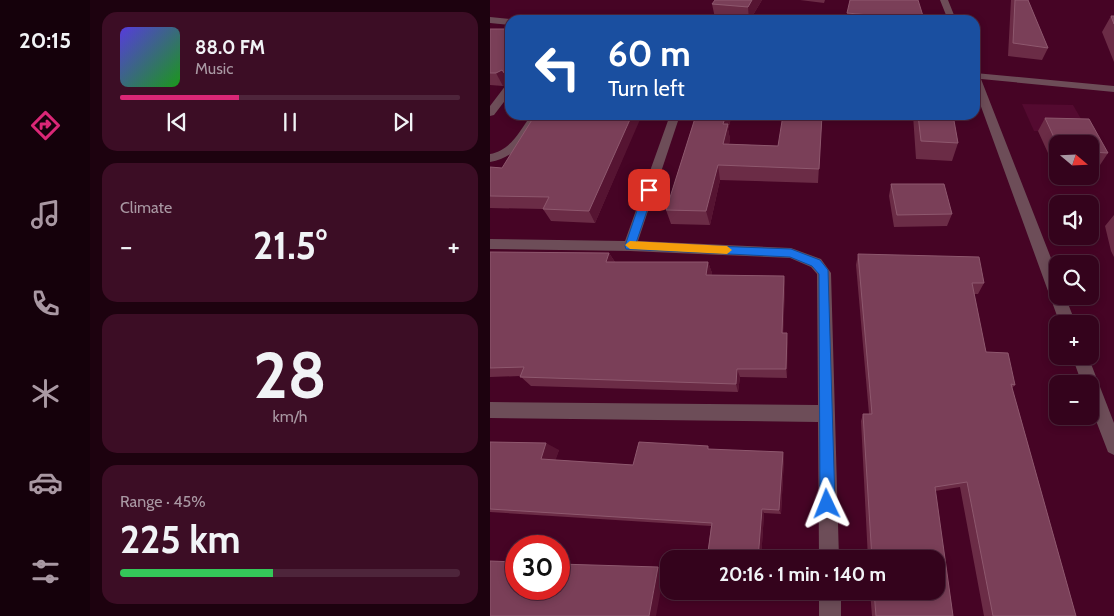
<!DOCTYPE html>
<html lang="en">
<head>
<meta charset="utf-8">
<style>
	body { margin:0; font-family:Cabin,sans-serif; background:#3c0d25; color:#f1f3f6; height:100vh; display:flex; flex-direction:column; font-size:19px; white-space:nowrap }
	* { box-sizing:border-box; margin:0 }
	p { font-size:16px; color:#a998a3 }
	.icon { flex:none; width:28px; height:28px; fill:none; stroke:currentColor; stroke-width:2; stroke-linecap:round; stroke-linejoin:round }
	.map { position:relative; flex:1; overflow:hidden }
	.drawer { display:flex; flex-direction:column; gap:12px; padding:12px; background:#1d020f; width:400px }
	.drawer>* { flex:none }
	.hud { position:absolute; left:15px; top:15px; width:475px; height:105px; border-radius:15px; box-shadow:0 2px 8px #0003,0 0 0 1px #4e253b; background:#1a4fa0; color:#fff; overflow:hidden }
	.needle { width:32px; rotate:109deg }
	.fabs { position:absolute; left:559px; top:135px; display:grid; gap:10px }
	.fabs a { display:grid; place-items:center; width:50px; height:50px; border-radius:10px; background:#34031c; box-shadow:0 2px 8px #0003,0 0 0 1px #4e253b; font-size:25px }
	.speed { position:absolute; left:15px; top:535px; display:flex; gap:10px; font-size:25px; font-weight:700; text-align:center }
	.speed>* { display:grid; place-content:center; width:65px; height:65px; border-radius:50%; background:#34031c; box-shadow:0 2px 8px #0003,0 0 0 1px #4e253b; line-height:1 }
	.speed .limit { border:8px solid #d22; background:#fff; color:#111 }
	.pin { position:absolute; display:grid; place-items:center; width:42px; height:42px; color:#fff; margin:-21px; border-radius:10px; box-shadow:0 2px 8px #0006 }
	.me { position:absolute; width:55px; margin:-28px; rotate:358deg; stroke-linejoin:round; filter:drop-shadow(0 0 4px #0008) }
	.turn { display:flex; align-items:center; gap:18px; height:105px; padding:0 20px; font-size:22px }
	.turn .icon { width:65px; height:65px; stroke-width:2.5 }
	.turn b { display:block; font-size:35px; line-height:42px }
	.big { font-size:38px; font-weight:700; line-height:1.1 }
	.drawer .tile { flex:1; display:flex; flex-direction:column; justify-content:center; gap:8px; min-width:0; padding:0 18px; border-radius:15px; background:#3c0d25 }
	.drawer .dial { align-items:center; gap:0 }
	.dial b { font-size:65px; line-height:1 }
	.song { display:flex; align-items:center; gap:15px }
	.cover { width:60px; height:60px; border-radius:8px; background:linear-gradient(135deg,hsl(250 70% 55%),hsl(120 70% 35%)) }
	.played { height:5px; border-radius:2px; background:linear-gradient(90deg,#db2777 35%,#4e253b 35%) }
	.keys { display:flex; justify-content:space-around; direction:ltr }
	.heat { display:flex; justify-content:space-between; align-items:center; font-size:28px; direction:ltr }
	.charge { height:8px; border-radius:4px; background:linear-gradient(90deg,#34c759 45%,#4e253b 0) }
	.trip { position:absolute; left:170px; top:550px; width:285px; height:50px; border-radius:15px; background:#34031c; box-shadow:0 2px 8px #0003,0 0 0 1px #4e253b; font-weight:700; line-height:50px; text-align:center }
	main { display:flex; flex:1; min-height:0 }
	.tabs { display:flex; flex-direction:column; width:90px; justify-content:space-around; align-items:center; background:#15010b; color:#a998a3 }
	.tabs .icon { width:35px; height:35px }
	.tabs .active { color:#db2777 }
	.tabs b { font-size:22px; color:#f1f3f6 }
	.map>svg:first-child { display:block }
</style>
</head>
<body>
<main>
<nav class="tabs">
<b>20:15</b>
<svg class="icon active" aria-label="directions" viewBox="0 0 24 24"><path d="M12 3l9 9-9 9-9-9zM9 14v-3h6M13 9l2 2-2 2"/></svg>
<svg class="icon" aria-label="music" viewBox="0 0 24 24"><path d="M9 18V5l10-2v13"/><circle cx="6" cy="18" r="3"/><circle cx="16" cy="16" r="3"/></svg>
<svg class="icon" aria-label="phone" viewBox="0 0 24 24"><path d="M5 4h4l2 5-3 2q2 4 5 5l2-3 5 2v4C11 20 4 13 5 4z"/></svg>
<svg class="icon" aria-label="climate" viewBox="0 0 24 24"><path d="M12 3v18M4 7l16 10M4 17L20 7"/></svg>
<svg class="icon" aria-label="car" viewBox="0 0 24 24"><path d="M5 17H2v-5l4-1 3-4h7l3 4 3 1v5h-3M9 17h6M6 11h13"/><circle cx="7" cy="17" r="2"/><circle cx="17" cy="17" r="2"/></svg>
<svg class="icon" aria-label="filters" viewBox="0 0 24 24"><path d="M4 7h16M4 17h16"/><circle cx="9" cy="7" r="2"/><circle cx="15" cy="17" r="2"/></svg>
</nav>
<section class="drawer">
<div class="tile">
<div class="song"><i class="cover"></i><div><b>88.0 FM</b><p>Music</p></div></div>
<div class="played"></div>
<div class="keys"><svg class="icon" aria-label="previous" viewBox="0 0 24 24"><path d="M18 5L8 12l10 7zM5 5v14"/></svg><svg class="icon" aria-label="pause" viewBox="0 0 24 24"><path d="M8 5v14M16 5v14"/></svg><svg class="icon" aria-label="next" viewBox="0 0 24 24"><path d="M6 5l10 7-10 7zM19 5v14"/></svg></div>
</div>
<div class="tile"><p>Climate</p>
<div class="heat"><a>−</a><b class="big">21.5°</b><a>+</a></div>
</div>
<div class="tile dial"><b>28</b><p>km/h</p></div>
<div class="tile"><p>Range · 45%</p><b class="big">225 km</b><div class="charge"></div></div>
</section>
<div class="map">
<svg width="624" height="616" viewBox="0 0 624 616">
	<rect width="100%" height="100%" fill="#460425"/>
	<path fill="#540a30" d="M532,104L583,105L598,131H544Z"/>
	<g fill="none" stroke-linecap="round" stroke-linejoin="round">
		<path fill="#6d4d58" fill-rule="evenodd" d="M450,0H458L466,20H458Z
			M0,17L20,19L22,20H20V25L0,23Z
			M485,73L624,86V92L491,79L568,276V296H575L586,324H570L485,90Z
			M20,84V94L4,115L0,116V106L16,85Z
			M41,115H51C38,136 27,158 0,162V154C20,151 30,131 41,115Z
			M180,115H190L148,241L301,248L331,259L341,273L349,559H329L328,422L0,418V402L328,405L327,274L321,267L300,258L140,251L0,249V239L135,241Z
			M582,356H598L624,423V455L618,452L600,405V384H592Z
			M329,591H351V616H329Z"/>
	</g>
	<path fill="#6b2c46" d="M272,0L260,20H241L225,18L222,4Z
		M310,0H335L334,3Z
		M521,0H538L558,48L552,60L518,56Z
		M357,13L433,16L435,20H356Z
		M621,16H624V62L612,32Z
		M0,29H20V83L19,82L13,86L0,85Z
		M204,115H242L238,129L240,139L239,144L288,146L332,115L328,183L230,180L220,225L181,224L176,210L205,119Z
		M423,115H463L468,143L462,161L426,159Z
		M555,118L618,153L610,165H600V144H568V164H563L548,131Z
		M146,127L105,223L61,221L53,209L0,208V167L12,168Z
		M401,184L462,214L457,226L404,227L399,196Z
		M624,215V257L621,251L615,226Z
		M0,252L119,253L125,262H218L222,273L221,275L294,276L295,287L293,333H297V378L250,377L248,392L41,386L30,376L0,377Z
		M368,254L494,283L488,294H484L496,352L525,385L522,388L586,616H494L470,487L445,491L463,616H382L380,591H446V559H378L371,421L373,414H379L366,265Z
		M0,442L69,450L65,460L143,465L220,449L294,458L291,514L274,513L271,559H217L221,526L0,512Z"/>
	<path fill="#561432" d="M262,0H272L260,20H259L258,7Z
		M12,70L19,82L13,86L6,73Z
		M142,115H152L105,223L99,211Z
		M236,115H242L238,129L240,139L236,158L233,144V124Z
		M228,165L230,180L220,225L216,211Z
		M119,253L126,264L116,262Z
		M218,262L222,273L220,286L216,275Z
		M294,276L295,287L293,343L292,333Z
		M297,333L298,343L297,378L296,369Z
		M247,369L250,377L248,392L246,384Z
		M56,443L69,450L64,465L51,459Z
		M293,452L294,458L291,514L289,510Z
		M272,509L274,513L271,559H268Z
		M168,567L175,568L166,616H159Z"/>
	<path fill="#7a3f58" stroke="#8e586e" d="M225,0H262L258,7L222,4Z
		M360,0H428L433,16L435,20H411L412,18L357,13Z
		M525,0H538L558,48L523,43Z
		M621,16H624V24Z
		M0,29H20V74H15L12,70L6,73H0Z
		M45,115H142L99,211L53,209L59,197L0,196V167L12,168Z
		M206,115H236L233,124H238L233,144L288,146L293,115H332L329,169L228,165L216,211L176,210Z
		M428,115H463L468,143L431,141Z
		M555,118L599,119L618,153L600,152V144H568V146Z
		M401,184H454L462,214L407,215Z
		M0,252L119,253L116,262H218L216,275L294,276L292,333H297L296,369H247L246,384L30,377L34,367L0,368Z
		M368,254L489,257L494,283H482L496,352L518,353L525,385L521,384L586,616H503L477,482L445,487L463,616H386L384,591H446V559H382L373,414H382Z
		M0,442L56,443L51,459L143,465L149,442L218,446V449L293,452L289,510L272,509L268,559H217L222,523L0,509Z
		M0,561L26,562V589H69V564L168,567L159,616H0Z"/>
	<path fill="#1a73e8" stroke="#114b97" d="M159,187L164,190L146,243L301,249L330,260L338,270L345,504L342,510L337,512L332,510L330,504L329,274L322,266L300,257L136,249L135,246L154,190Z"/>
	<path fill="#f59e0b" d="M140,241L237,246L242,250L237,254L140,249L135,245Z"/>
</svg>
<div class="fabs">
<a><svg class="needle" viewBox="-14 -14 28 28"><path d="M0-13l5 13h-10z" fill="#e53935"/><path d="M0 13l5-13h-10z" fill="#a998a3"/></svg></a>
<a><svg class="icon" aria-label="sound" viewBox="0 0 24 24"><path d="M4 9h4l5-4v14l-5-4H4zM17 9q2 3 0 6"/></svg></a>
<a><svg class="icon" aria-label="search" viewBox="0 0 24 24"><circle cx="10" cy="10" r="6"/><path d="M15 15l6 6"/></svg></a>
<a>+</a>
<a>−</a>
</div>
<div class="speed"><div class="limit">30</div></div>
<div class="pin" style="left:159px;top:190px;background:#d93025"><svg class="icon" aria-label="arrive" viewBox="0 0 24 24"><path d="M6 21V4h12l-3 4 3 4H6"/></svg></div>
<svg class="me" style="left:337px;top:504px" viewBox="-20 -20 40 40"><path d="M0-17L14 15 0 8-14 15z" fill="#1a73e8" stroke="#fff" stroke-width="4"/></svg>
<div class="trip">20:16 · 1 min · 140 m</div>
<div class="hud">
<div class="turn"><svg class="icon" aria-label="left" viewBox="0 0 24 24"><path d="M17 20v-9H6M10 6l-5 5 5 5"/></svg><div><b>60 m</b>Turn left</div></div>
</div>
</div>
</main>
</body>
</html>
